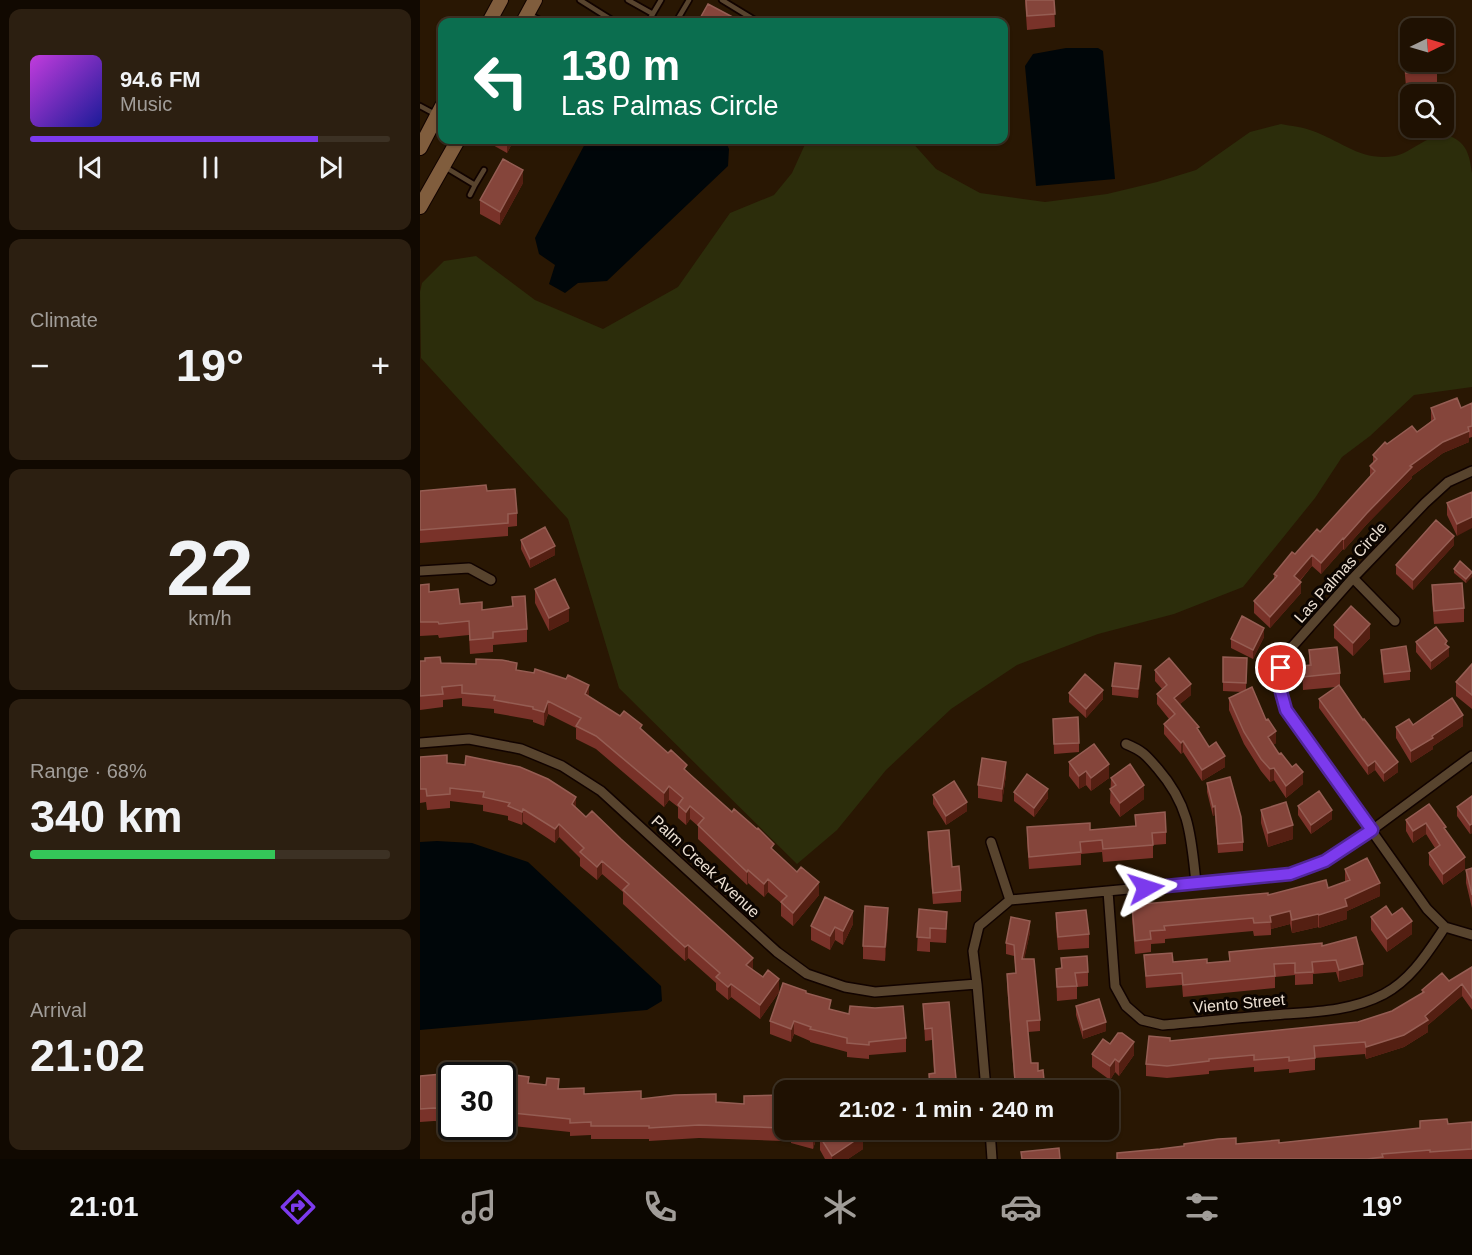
<!DOCTYPE html>
<html lang="en">
<head>
<meta charset="utf-8">
<style>
	body { margin:0; font-family:Helvetica,sans-serif; background:#2c1f11; color:#f1f3f6; height:100vh; display:flex; flex-direction:column; font-size:22px; white-space:nowrap }
	* { box-sizing:border-box; margin:0 }
	p { font-size:20px; color:#a19d99 }
	.icon { flex:none; width:33px; height:33px; fill:none; stroke:currentColor; stroke-width:2; stroke-linecap:round; stroke-linejoin:round }
	.map { position:relative; flex:1; overflow:hidden }
	.sheet { display:flex; flex-direction:column; gap:9px; padding:9px; background:#110901; width:420px }
	.sheet>* { flex:none }
	.top-card { position:absolute; left:18px; top:18px; width:570px; height:126px; border-radius:12px; box-shadow:0 2px 4px #0004,0 0 0 2px #3c3124; background:#0b6e4f; color:#fff; overflow:hidden }
	.needle { width:39px; rotate:85deg }
	.controls { position:absolute; left:980px; top:18px; display:grid; gap:12px }
	.controls a { display:grid; place-items:center; width:54px; height:54px; border-radius:12px; background:#1f1102; box-shadow:0 2px 4px #0004,0 0 0 2px #3c3124; font-size:30px }
	.speed { position:absolute; left:18px; top:1062px; display:flex; gap:12px; font-size:30px; font-weight:700; text-align:center }
	.speed>* { display:grid; place-content:center; width:78px; height:78px; border-radius:50%; background:#1f1102; box-shadow:0 2px 4px #0004,0 0 0 2px #3c3124; line-height:1 }
	.speed .limit { border:3px solid #111; border-radius:9px; background:#fff; color:#111 }
	.pin { position:absolute; display:grid; place-items:center; width:51px; height:51px; color:#fff; margin:-26px; border:3px solid #fff; border-radius:50%; box-shadow:0 2px 6px #0007 }
	.me { position:absolute; width:66px; margin:-33px; rotate:84deg; stroke-linejoin:round; filter:drop-shadow(0 0 4px #0008) }
	.turn { display:flex; align-items:center; gap:21px; height:126px; padding:0 24px; font-size:27px }
	.turn .icon { width:78px; height:78px; stroke-width:2.5 }
	.turn b { display:block; font-size:42px; line-height:51px }
	.big { font-size:45px; font-weight:700; line-height:1.1 }
	.sheet .widget { flex:1; display:flex; flex-direction:column; justify-content:center; gap:9px; min-width:0; padding:0 21px; border-radius:12px; background:#2c1f11 }
	.sheet .dial { align-items:center; gap:0 }
	.dial b { font-size:78px; line-height:1 }
	.song { display:flex; align-items:center; gap:18px }
	.cover { width:72px; height:72px; border-radius:9px; background:linear-gradient(135deg,hsl(290 70% 55%),hsl(240 70% 35%)) }
	.played { height:6px; border-radius:3px; background:linear-gradient(90deg,#7c3aed 80%,#3c3124 80%) }
	.keys { display:flex; justify-content:space-around; direction:ltr }
	.heat { display:flex; justify-content:space-between; align-items:center; font-size:33px; direction:ltr }
	.charge { height:9px; border-radius:4px; background:linear-gradient(90deg,#34c759 68%,#3c3124 0) }
	.trip { position:absolute; left:354px; top:1080px; width:345px; height:60px; border-radius:12px; background:#1f1102; box-shadow:0 2px 4px #0004,0 0 0 2px #3c3124; font-weight:700; line-height:60px; text-align:center }
	.tab-bar { display:flex; height:96px; justify-content:space-around; align-items:center; background:#0c0701; color:#a19d99 }
	.tab-bar .icon { width:42px; height:42px }
	.tab-bar .current { color:#7c3aed }
	.tab-bar b { font-size:27px; color:#f1f3f6 }
	main { display:flex; flex:1; min-height:0 }
	.map>svg:first-child { display:block }
</style>
</head>
<body>
<main>
<section class="sheet">
<div class="widget">
<div class="song"><i class="cover"></i><div><b>94.6 FM</b><p>Music</p></div></div>
<div class="played"></div>
<div class="keys"><svg class="icon" aria-label="previous" viewBox="0 0 24 24"><path d="M18 5L8 12l10 7zM5 5v14"/></svg><svg class="icon" aria-label="pause" viewBox="0 0 24 24"><path d="M8 5v14M16 5v14"/></svg><svg class="icon" aria-label="next" viewBox="0 0 24 24"><path d="M6 5l10 7-10 7zM19 5v14"/></svg></div>
</div>
<div class="widget"><p>Climate</p>
<div class="heat"><a>−</a><b class="big">19°</b><a>+</a></div>
</div>
<div class="widget dial"><b>22</b><p>km/h</p></div>
<div class="widget"><p>Range · 68%</p><b class="big">340 km</b><div class="charge"></div></div>
<div class="widget"><p>Arrival</p><b class="big">21:02</b></div>
</section>
<div class="map">
<svg width="1052" height="1159" viewBox="0 0 1052 1159">
	<rect width="100%" height="100%" fill="#291703"/>
	<path fill="#2c2d0b" d="M861,124C871,126 883,127 893,131C921,141 942,162 975,156C994,152 1014,127 1034,138C1048,145 1050,159 1052,173V387L994,395L950,436L922,457L895,498L823,587L754,614L678,634L597,665L531,709L466,770L417,830L377,864L199,688L148,519L1,358L0,292L2,283L24,261L56,256L115,300L183,329L258,287L310,213L354,195L372,173L387,140H490L516,169L560,193L625,202L687,194L737,182L776,170L830,132Z"/>
	<path fill="#000609" d="M646,48H678L683,51L695,179L616,186L605,66L613,54Z
		M167,140H305L309,149L308,166L187,281L158,283L145,293L129,284L135,265L119,254L115,238Z
		M17,841L52,843L108,862L241,986L242,1001L227,1010L0,1030V842Z"/>
	<g fill="none" stroke-linecap="round" stroke-linejoin="round">
		<defs>
			<path id="lane" d="M160,0L195,22
				M208,0L233,14
				M302,0L338,22
				M110,15L124,22
				M228,22L241,0
				M256,22L269,0
				M0,106L15,114
				M25,167L55,185L64,170
				M50,195L55,185"/>
			<path id="street" d="M1052,471L1028,482L1005,503L933,578L864,656L858,681L866,710L1007,909L1025,927L1052,935
				M0,571L49,568L71,580
				M933,578L975,621
				M0,743L49,739L101,749L142,766L181,791L357,952L387,974L425,987L455,992L557,984
				M706,744C723,751 726,755 738,769C770,806 771,836 776,883
				M571,842L590,900
				M688,891L695,986L706,1006L722,1020L743,1025C780,1022 816,1018 853,1015C890,1012 930,1012 964,994C992,979 1008,952 1025,927
				M566,1090L557,984L553,951L559,926L590,900L870,874L905,861L952,830L1052,756
				M570,1130L572,1159"/>
			<path id="secondary" d="M69,22L81,0
				M103,22L115,0
				M0,148L22,106
				M0,207L38,140"/>
		</defs>
		<use href="#lane" stroke="#110300" stroke-width="8"/>
		<use href="#street" stroke="#110300" stroke-width="12"/>
		<use href="#secondary" stroke="#110300" stroke-width="16"/>
		<use href="#lane" stroke="#58442e" stroke-width="4.5"/>
		<use href="#street" stroke="#58442e" stroke-width="9"/>
		<use href="#secondary" stroke="#805d3d" stroke-width="14"/>
	</g>
	<path fill="#793229" d="M605,0H634L635,27L607,30Z
		M984,51L1017,69V82L986,86L984,65Z
		M71,140H94L87,153L71,144Z
		M103,183L80,225L60,214V200Z
		M1052,403V437L1049,438V442L1023,453L992,476V478L947,524L924,550L923,549L901,574L892,566L880,581L881,593L850,628L834,613V601L854,580V574L900,532L950,477V466L953,463V455L967,444L997,432L1011,421V408H1041Z
		M0,491H67L97,513V526L88,527V536L0,543Z
		M1052,492L1037,536L1027,515V503Z
		M101,540L135,555L110,568L101,549Z
		M1034,545L993,590L976,574V565Z
		M1034,569L1052,572L1046,583L1034,573Z
		M0,585L9,592L40,604L62,610L92,606V597L107,629V642L73,645V652L50,654L49,635L19,638L18,635L0,636Z
		M1012,585L1044,608V622L1014,624L1012,599Z
		M115,589L149,621L129,631L115,603Z
		M914,625L950,638L933,656L914,638Z
		M844,637L833,659L811,648V639Z
		M996,642L1027,645L1029,656L1011,670L996,652Z
		M889,650L920,673V686L978,772L964,782L955,770L948,775L899,708V699L916,687L883,690L882,666L889,665Z
		M961,650L990,671V680L964,683L961,659Z
		M803,657L827,658L826,690L856,743L853,745L859,754L883,784L866,798L854,780L850,782L841,771L824,744L809,710V698L822,692L803,691Z
		M0,661L97,670L169,696L222,730L354,851L399,895L373,926L361,916V903L348,892L344,897L328,883L327,885L278,839V826L270,819L266,825L258,818V807L249,800L244,807L176,749L156,739V728L128,714L124,726L113,722V720L74,713V709L42,706V698L23,700V707L0,710Z
		M1052,664V709L1036,696V682Z
		M735,670L771,695L760,704L779,731L789,747L805,767L782,781L763,752L761,754L744,734V724L749,719L737,704V694L742,689L735,681Z
		M721,675L718,698L692,695V686Z
		M649,693L683,699L666,718L649,702Z
		M633,719L659,743V752L634,754Z
		M993,725L1043,726L1013,746V749L991,763L976,738V727Z
		M0,757L27,763L156,808L333,970L359,992L340,1019L311,997L308,1000L296,990V983L268,958L265,961L255,952L203,904V892L182,874L177,880L160,866V858L139,837L135,843L103,822L102,825L88,820V816L63,811V805L30,801V808L7,810L6,802L0,803Z
		M649,762L689,778L671,791L666,785L659,789L649,776Z
		M586,775L582,802L558,798V785Z
		M691,778L724,799L700,817L690,803Z
		M787,783L823,842V851L798,853L795,815L793,816L787,792Z
		M594,792L628,798L614,817L594,801Z
		M513,795L547,811L526,825L513,804Z
		M1052,796V833L1050,834L1037,816V807Z
		M1009,804L1026,830L1045,869L1023,885L1009,865V853L1015,848L1006,834L993,843L986,831V820Z
		M878,806L912,819L891,834L878,815Z
		M841,810L873,839L848,847L841,823Z
		M715,815L746,832V844L733,845V858L683,862L682,852L661,854V865L609,869L607,840V827L670,830L715,826Z
		M508,832L532,867L541,890V902L513,904L508,843Z
		M1052,868V908L1046,883V870Z
		M925,869L960,896L927,911V919L899,928L898,927L872,933L870,924L851,929V935L834,936L833,931L745,939V943L731,944V952L715,954L712,918V905L848,895L908,888L925,882Z
		M499,909L527,925L526,943L510,942V952L497,951Z
		M636,913L669,934V948L638,950L636,926Z
		M972,915L992,934L967,952L951,930V917Z
		M468,921L465,961L443,959V946Z
		M433,924L423,945L415,940L410,950L391,940V926Z
		M610,932L604,959L620,1020V1031L608,1032L611,1063L618,1071L623,1070L625,1090H595L587,985V974L596,973L594,956L586,954V943Z
		M902,946L943,976L919,982L916,972L893,974V984L875,985V975L855,977V988L763,997L762,985L726,988L724,955L753,962L787,963L809,961V952Z
		M641,958L668,972V986L657,987V999L637,1001L636,969L641,968Z
		M1052,967V1010L1042,996L1008,1025V1032L984,1047L946,1059L945,1054L895,1058V1070L869,1073V1069L834,1072V1067L789,1071V1074L747,1078L726,1076V1064L750,1041L938,1022L972,1011L1002,993V990L1029,981Z
		M386,994L411,1010L486,1038V1052L449,1055V1059L427,1057V1052L390,1042V1041L374,1034L371,1042L350,1034V1021Z
		M503,1004L537,1090H509V1074H514L512,1040L505,1041Z
		M656,1006L686,1031L663,1039L656,1015Z
		M690,1044L714,1055L699,1076L695,1072L690,1080L672,1067V1054Z
		M22,1070L74,1072L109,1077V1083L126,1085L127,1078L139,1079V1089L164,1088V1094L221,1091V1099L255,1095L296,1094V1102L324,1104V1096L364,1095L362,1141L279,1138L229,1141V1139H171V1135L150,1136V1132L82,1125V1076H32V1122L14,1121L0,1122V1076L22,1074Z
		M1000,1121L1028,1124L1052,1122V1159H697V1153L816,1144L859,1143L1000,1128Z
		M371,1130H399L393,1149L371,1143Z
		M400,1137L443,1149L428,1159H405L400,1150Z"/>
	<path fill="#541f12" d="M89,140H94L87,153V144Z
		M103,170V183L80,225V212Z
		M1049,431V442L1023,453L992,476V478L947,524L924,550V539L947,513L990,466L1023,442Z
		M1052,517V528L1037,536V524Z
		M1034,536V545L993,590V580Z
		M923,538V549L901,574V563Z
		M135,546V555L110,568V559Z
		M892,555V566L874,587V576Z
		M1052,572V577L1046,583V579Z
		M881,582V593L850,628V617Z
		M149,608V621L129,631V618Z
		M950,624V638L933,656V643Z
		M844,628V637L833,659V650Z
		M1027,641V648L1029,647V656L1011,670V661Z
		M721,666V675L718,698V689Z
		M771,684V695L754,709V698Z
		M169,685V698L165,694Z
		M683,690V699L666,718V709Z
		M128,701V714L124,726V712Z
		M1043,715V726L1013,746V749L991,763V751L1012,736Z
		M856,731V743L848,749V737Z
		M763,741V752L761,754V743Z
		M805,756V767L782,781V770Z
		M955,761V770L948,775V766Z
		M586,762V775L582,802V789Z
		M978,762V772L964,782V773Z
		M689,764V778L671,791V778Z
		M854,768V780L850,782V769Z
		M666,771V785L659,789V776Z
		M883,772V784L866,798V786Z
		M724,785V799L700,817V803Z
		M249,786V800L244,807V793Z
		M628,789V798L614,817V808Z
		M156,797V810L152,804Z
		M547,802V811L526,825V816Z
		M270,806V819L266,825V812Z
		M795,806V815L793,816V807Z
		M103,809V822L102,825V812Z
		M912,810V819L891,834V825Z
		M1006,823V834L993,843V831Z
		M139,824V837L135,843V829Z
		M1052,824V833L1050,834V825Z
		M873,825V839L848,847V833Z
		M1045,857V869L1023,885V874Z
		M182,861V874L177,880V867Z
		M328,870V883L327,885V872Z
		M348,879V892L344,897V884Z
		M399,882V895L373,926V913Z
		M960,883V896L927,911V919L899,928V915L925,899Z
		M468,908V921L465,961V947Z
		M433,911V924L423,945V931Z
		M870,911V924L851,929L850,916Z
		M527,912V925L526,943V929Z
		M898,914V927L872,933V920Z
		M610,921V932L602,970V959Z
		M992,921V934L967,952V939Z
		M415,927V940L410,950V936Z
		M268,945V958L265,961V947Z
		M333,958V971L326,965Z
		M943,964V976L919,982V970Z
		M359,979V992L340,1019V1005Z
		M311,984V997L308,1000V987Z
		M1042,984V996L1008,1025V1032L984,1047L946,1059V1047L1005,1016Z
		M374,1021V1034L371,1042V1029Z
		M686,1022V1031L663,1039V1030Z
		M714,1042V1055L699,1076V1062Z
		M695,1059V1072L690,1080V1066Z
		M395,1130H399L393,1149V1136Z
		M443,1135V1149L428,1159H412V1156Z"/>
	<path fill="#85453b" stroke="#955d53" stroke-width="1.5" d="M606,0H634L635,14L607,16Z
		M288,4L322,22H278Z
		M990,50V62H1016L1017,69L986,73L984,51Z
		M78,140H89L87,144Z
		M83,159L103,170L80,212L60,200Z
		M1037,398L1041,408L1052,403V426L1048,427L1049,431L1023,442L990,466L992,467L947,513L924,539L923,538L901,563L892,555L874,576L881,582L850,617L834,601L857,576L854,574L872,552L875,554L897,529L900,532L955,471L950,466L957,459L953,455L965,442L967,444L992,426L997,432L1015,419L1011,408Z
		M66,485L67,491L95,489L97,513L88,514V523L0,530V491Z
		M1052,492V517L1037,524L1027,503Z
		M1016,520L1034,536L993,580L976,565Z
		M125,527L135,546L110,559L101,540Z
		M1040,561L1052,572L1046,579L1034,569Z
		M135,579L149,608L129,618L115,589Z
		M1042,583L1044,608L1014,611L1012,585Z
		M9,584V592L38,589L40,604L62,602V610L93,606L92,597L105,596L107,629L73,632V638L50,640L49,621L19,624L18,622H0V585Z
		M931,606L950,624L933,643L914,625Z
		M822,616L844,628L833,650L811,639Z
		M1016,627L1027,641L1025,644L1029,647L1011,661L996,642Z
		M986,646L990,671L964,674L961,650Z
		M917,647L920,673L883,677L882,666L891,665L889,650Z
		M20,657L21,663L56,664V659L82,660L97,663L96,670L114,673L115,669L146,679L148,675L169,685L165,694L200,716L204,711L222,725L220,728L248,753L251,750L267,765L264,769L285,788L312,812L314,809L337,829L338,828L354,844L351,848L377,872L381,867L399,882L373,913L361,902L367,896L361,891L348,879L344,884L328,870L327,872L278,825L284,818L270,806L266,812L258,805L263,798L249,786L244,793L176,736L156,726L161,718L128,701L124,712L113,709V707L74,700L75,696L42,693V685L22,687L23,694L0,696V661H5V658Z
		M803,657L827,658L826,683L803,682Z
		M749,658L771,684L754,698L779,727L777,728L789,747L796,742L805,756L782,770L763,741L761,743L744,724L755,714L737,694L747,685L735,670Z
		M695,663L721,666L718,689L692,686Z
		M1052,664V695L1036,682Z
		M665,674L683,690L666,709L649,693Z
		M919,685L943,720L944,719L978,762L964,773L955,761L948,766L899,699Z
		M832,687L846,720L848,719L856,731L848,737L859,754L861,753L872,767L876,764L883,772L866,786L854,768L850,769L841,759L824,732L809,698Z
		M1032,698L1043,715L1012,736L1013,738L991,751L976,727L989,719L993,725Z
		M658,717L659,743L634,744L633,719Z
		M674,744L689,764L671,778L666,771L659,776L649,762Z
		M27,755V763L45,765L46,756L100,767L128,779L156,797L152,804L166,817L172,811L201,839L333,958L326,965L343,977L348,970L359,979L340,1005L311,984L308,987L296,977L300,973L268,945L265,947L255,938L203,890L209,884L182,861L177,867L160,852L164,848L139,824L135,829L103,809L102,812L88,806L90,803L63,797L64,792L30,788V794L7,796L6,789H0V757Z
		M562,758L586,762L582,789L558,785Z
		M710,764L724,785L700,803L690,789L696,785L691,778Z
		M607,774L628,789L614,808L594,792Z
		M810,777L821,817L823,842L798,844L795,806L793,807L787,783Z
		M534,781L547,802L526,816L513,795Z
		M899,791L912,810L891,825L878,806Z
		M1052,796V824L1050,825L1037,807Z
		M866,802L873,825L848,833L841,810Z
		M1009,804L1026,827L1024,828L1045,857L1023,874L1009,853L1020,845L1006,823L993,831L986,820Z
		M745,812L746,832L732,833L733,845L683,849L682,840L660,842L661,852L609,857L607,827L670,823V830L716,826L715,815Z
		M529,830L532,867L539,866L541,890L513,893L508,832Z
		M947,858L960,883L925,899L927,906L899,915L898,914L872,920L870,911L850,916L851,922L834,923L833,918L744,926L745,930L730,931L731,939L715,941L712,905L848,893V895L906,880L908,888L930,880L925,869Z
		M1052,868V895L1046,870Z
		M405,897L433,911L423,931L415,927L410,936L391,926Z
		M445,906L468,908L465,947L443,946Z
		M966,906L972,915L982,908L992,921L967,939L951,917Z
		M499,909L527,912L526,929L510,928V938L497,937Z
		M666,910L669,934L638,937L636,913Z
		M591,917L610,921L602,959H614L620,1020L607,1021L611,1063H618V1071L623,1070L625,1090H608L607,1080L595,1081L587,974L596,973L594,945L586,943Z
		M936,937L943,964L919,970L916,960L892,962L893,972L875,973V963L854,964L855,976L763,985L762,973L726,976L724,955L752,953L753,962L787,959V963L810,961L809,952L902,943V946Z
		M667,956L668,972L655,973L657,986L637,987L636,969L642,968L641,958Z
		M1052,967V998L1042,984L1005,1016L1008,1020L984,1035L946,1047L945,1042L894,1046L895,1058L869,1061V1057L834,1060V1055L789,1059V1061L747,1066L726,1064L729,1036L750,1038V1041L938,1022L972,1011L1004,992L1002,990L1022,973L1029,981Z
		M363,983L386,991V993L411,1000L409,1009L429,1014L430,1006L455,1008L483,1006L486,1038L449,1042V1045L427,1043V1038L390,1029L391,1027L374,1021L371,1029L350,1021Z
		M679,999L686,1022L663,1030L656,1006Z
		M529,1002L537,1090H510L509,1074L515,1073L512,1028L505,1029L503,1004Z
		M698,1033H702L714,1042L699,1062L695,1059L690,1066L672,1054L683,1039L690,1044Z
		M22,1070L74,1072L109,1077L108,1083L126,1085L127,1078L139,1079L138,1089L164,1088V1094L221,1091V1099L255,1095L296,1094V1102L324,1104V1096L364,1095L362,1128L279,1125L229,1128V1126H171V1122L150,1123V1119L82,1112V1076H32V1109L14,1108L0,1109V1076L22,1074Z
		M1027,1119L1028,1124L1052,1122V1149L1010,1152V1150L962,1154L963,1157L947,1159H697V1153L740,1149L764,1146V1144L798,1139L816,1138V1144L859,1140V1143L1000,1128V1121Z
		M371,1130H395L393,1136Z
		M410,1130H439L443,1135L412,1156L400,1137Z
		M639,1148L640,1159H602L601,1152Z"/>
	<g fill="none" stroke-linecap="round" stroke-linejoin="round">
		<defs>
			<path id="route" d="M726,888L870,874L905,861L952,830L866,710L858,681L861,668"/>
		</defs>
		<use href="#route" stroke="#51269a" stroke-width="15"/>
		<use href="#route" stroke="#7c3aed" stroke-width="10"/>
	</g>
	<g text-anchor="middle" stroke-width="6" stroke-linejoin="round" paint-order="stroke">
		<g font-size="16" fill="#ece0d3" stroke="#0c0501">
			<text transform="translate(920 572) rotate(-48)" y="6">Las Palmas Circle</text>
			<text transform="translate(286 866) rotate(43)" y="6">Palm Creek Avenue</text>
			<text transform="translate(819 1003) rotate(-5)" y="6">Viento Street</text>
		</g>
	</g>
</svg>
<div class="controls">
<a><svg class="needle" viewBox="-14 -14 28 28"><path d="M0-13l5 13h-10z" fill="#e53935"/><path d="M0 13l5-13h-10z" fill="#a19d99"/></svg></a>
<a><svg class="icon" aria-label="search" viewBox="0 0 24 24"><circle cx="10" cy="10" r="6"/><path d="M15 15l6 6"/></svg></a>
</div>
<div class="speed"><div class="limit">30</div></div>
<div class="pin" style="left:861px;top:668px;background:#d93025"><svg class="icon" aria-label="arrive" viewBox="0 0 24 24"><path d="M6 21V4h12l-3 4 3 4H6"/></svg></div>
<svg class="me" style="left:726px;top:888px" viewBox="-20 -20 40 40"><path d="M0-17L14 15 0 8-14 15z" fill="#7c3aed" stroke="#fff" stroke-width="4"/></svg>
<div class="trip">21:02 · 1 min · 240 m</div>
<div class="top-card">
<div class="turn"><svg class="icon" aria-label="left" viewBox="0 0 24 24"><path d="M17 20v-9H6M10 6l-5 5 5 5"/></svg><div><b>130 m</b>Las Palmas Circle</div></div>
</div>
</div>
</main>
<nav class="tab-bar">
<b>21:01</b>
<svg class="icon current" aria-label="directions" viewBox="0 0 24 24"><path d="M12 3l9 9-9 9-9-9zM9 14v-3h6M13 9l2 2-2 2"/></svg>
<svg class="icon" aria-label="music" viewBox="0 0 24 24"><path d="M9 18V5l10-2v13"/><circle cx="6" cy="18" r="3"/><circle cx="16" cy="16" r="3"/></svg>
<svg class="icon" aria-label="phone" viewBox="0 0 24 24"><path d="M5 4h4l2 5-3 2q2 4 5 5l2-3 5 2v4C11 20 4 13 5 4z"/></svg>
<svg class="icon" aria-label="climate" viewBox="0 0 24 24"><path d="M12 3v18M4 7l16 10M4 17L20 7"/></svg>
<svg class="icon" aria-label="car" viewBox="0 0 24 24"><path d="M5 17H2v-5l4-1 3-4h7l3 4 3 1v5h-3M9 17h6M6 11h13"/><circle cx="7" cy="17" r="2"/><circle cx="17" cy="17" r="2"/></svg>
<svg class="icon" aria-label="filters" viewBox="0 0 24 24"><path d="M4 7h16M4 17h16"/><circle cx="9" cy="7" r="2"/><circle cx="15" cy="17" r="2"/></svg>
<b>19°</b>
</nav>
</body>
</html>
